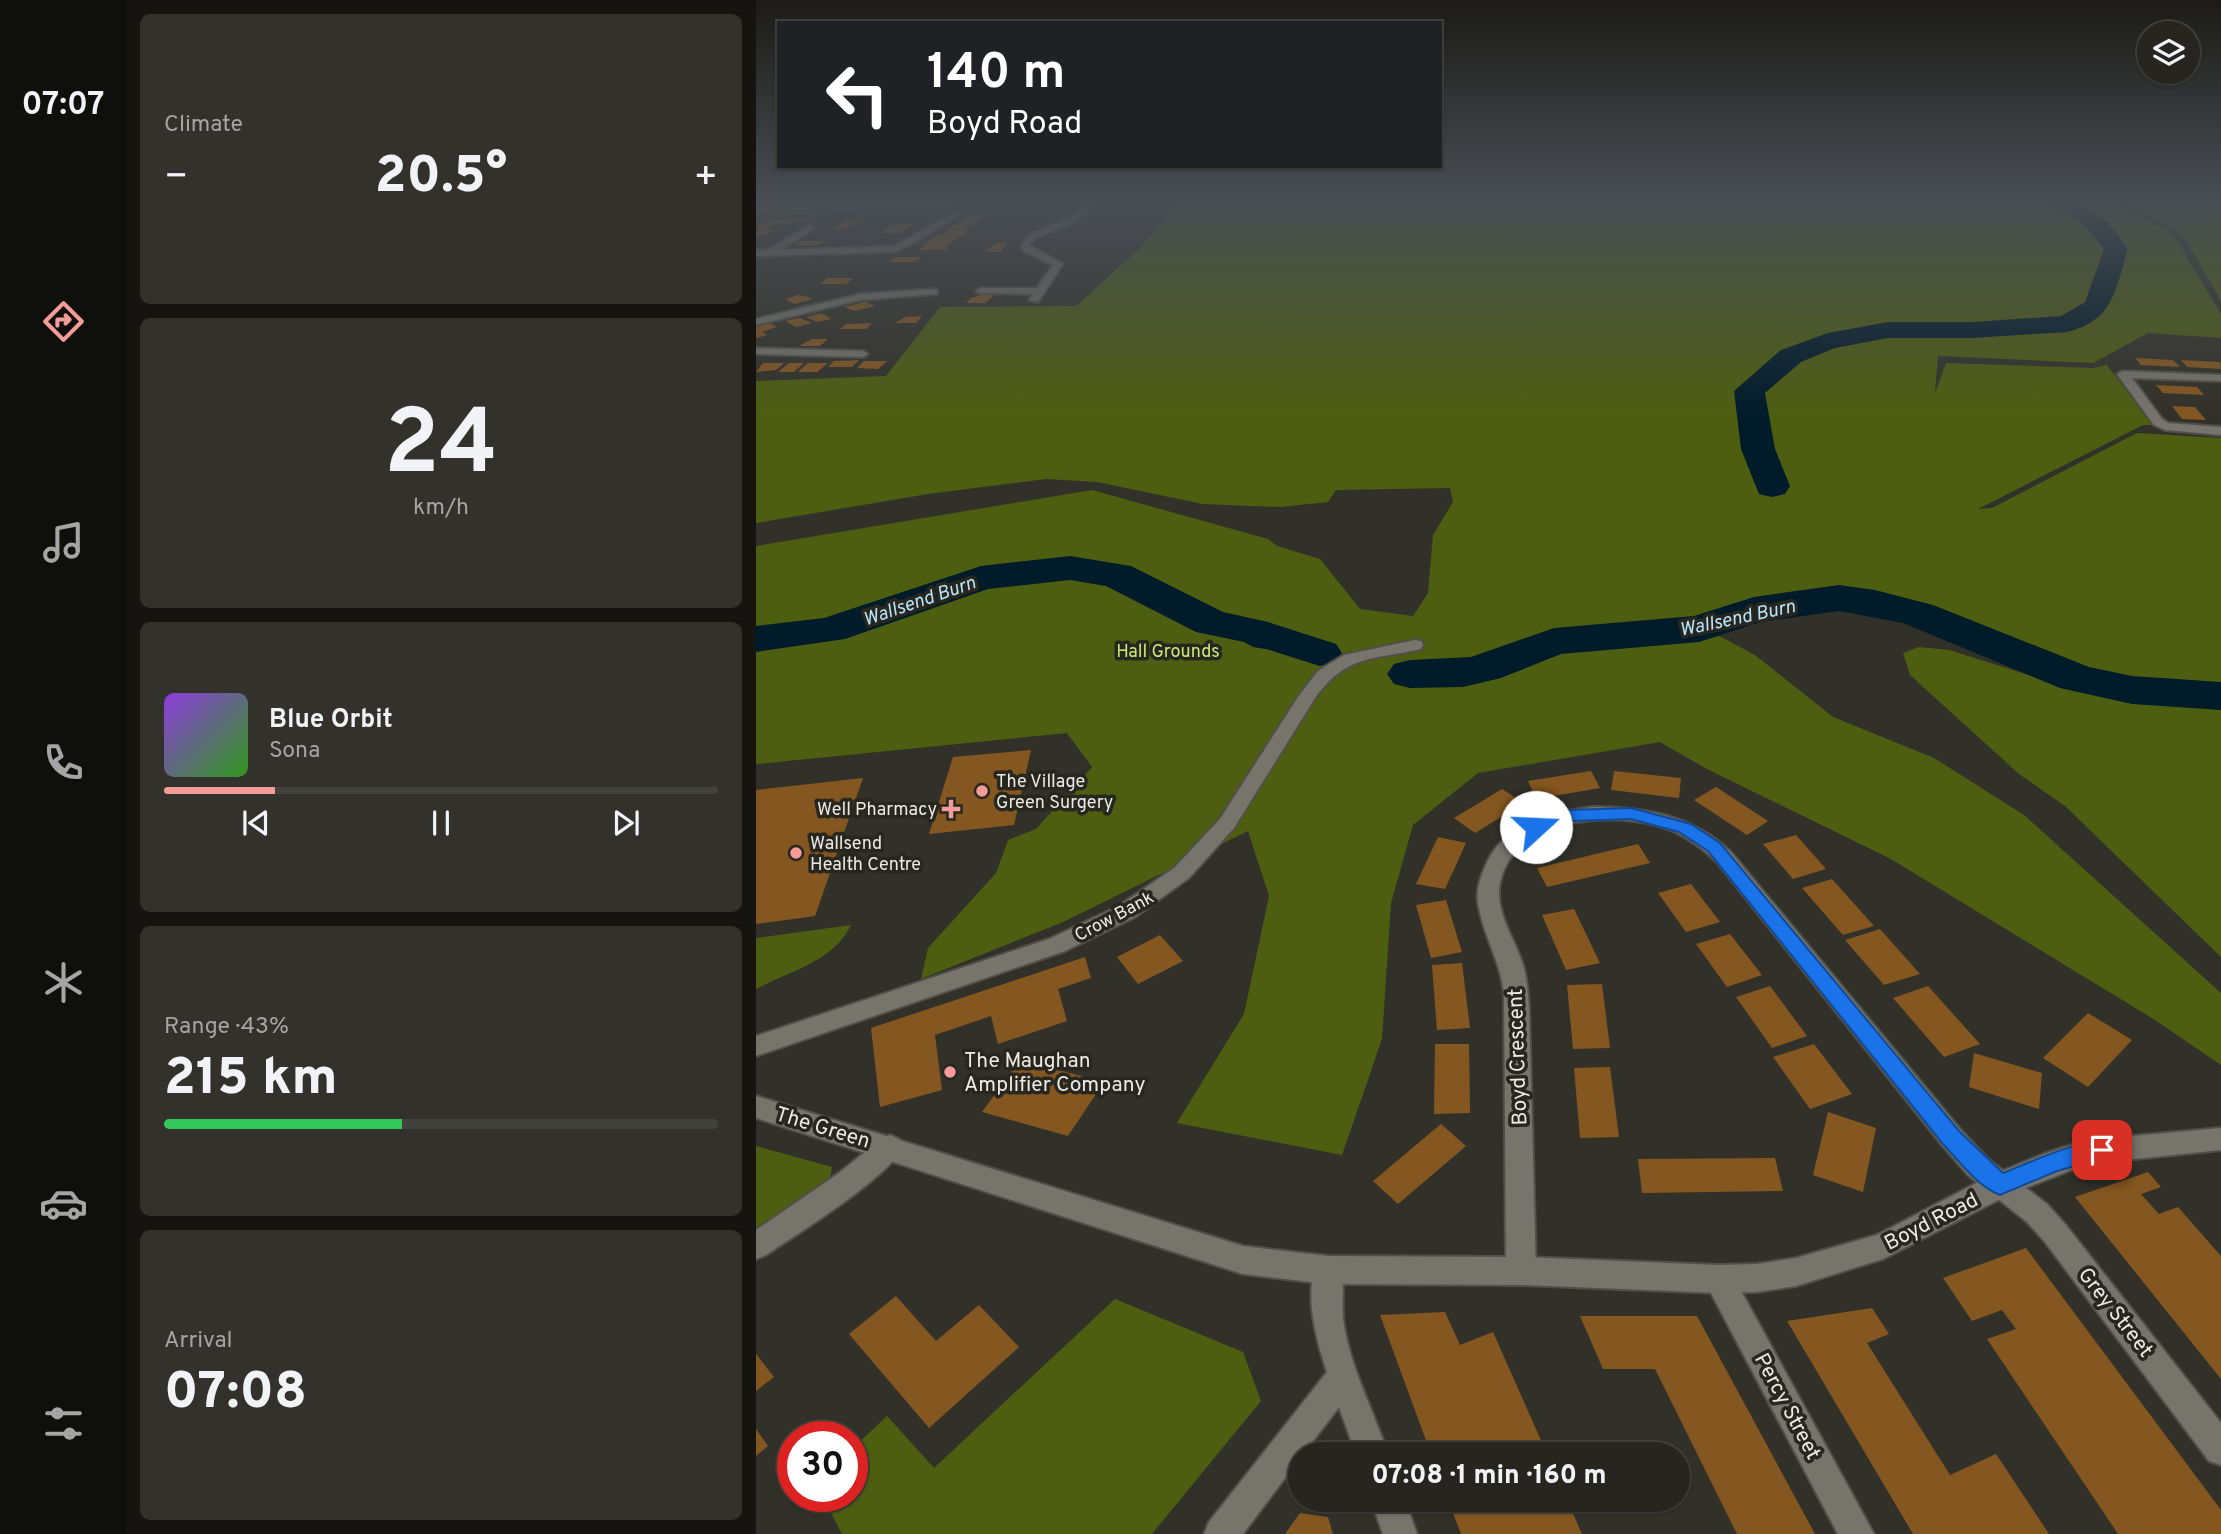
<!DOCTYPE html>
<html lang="en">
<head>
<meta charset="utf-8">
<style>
	body { margin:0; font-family:Overpass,sans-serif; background:#32312c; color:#f1f3f6; height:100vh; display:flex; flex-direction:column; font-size:26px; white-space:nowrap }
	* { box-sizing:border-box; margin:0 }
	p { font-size:23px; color:#a4a5a4 }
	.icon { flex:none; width:38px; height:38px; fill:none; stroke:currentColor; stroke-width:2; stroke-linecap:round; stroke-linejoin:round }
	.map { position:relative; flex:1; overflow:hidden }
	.panel { display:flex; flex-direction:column; gap:14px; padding:14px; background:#151411; width:630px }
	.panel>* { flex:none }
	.hud { position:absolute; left:21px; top:21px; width:665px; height:147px; border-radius:0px; box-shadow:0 2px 5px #0004,0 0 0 2px #42423d; background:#202124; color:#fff; overflow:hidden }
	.buttons { position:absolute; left:1381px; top:21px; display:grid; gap:14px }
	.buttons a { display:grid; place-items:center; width:63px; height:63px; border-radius:50%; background:#26251f; box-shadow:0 2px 5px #0004,0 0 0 2px #42423d; font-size:35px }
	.speed { position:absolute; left:21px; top:1421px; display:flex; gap:14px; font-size:35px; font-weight:700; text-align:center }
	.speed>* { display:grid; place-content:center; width:91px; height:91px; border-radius:50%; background:#26251f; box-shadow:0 2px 5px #0004,0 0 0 2px #42423d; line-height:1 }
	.speed .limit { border:10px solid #d22; background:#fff; color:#111 }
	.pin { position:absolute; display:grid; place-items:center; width:60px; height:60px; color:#fff; margin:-30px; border-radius:14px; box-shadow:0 4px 10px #0006 }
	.me { position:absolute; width:77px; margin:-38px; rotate:70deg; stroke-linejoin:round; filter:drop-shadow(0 0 5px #0008) }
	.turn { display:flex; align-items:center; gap:24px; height:147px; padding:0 35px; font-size:32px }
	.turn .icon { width:91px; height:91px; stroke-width:2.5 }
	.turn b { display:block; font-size:49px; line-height:60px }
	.big { font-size:52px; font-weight:800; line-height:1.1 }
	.panel .widget { flex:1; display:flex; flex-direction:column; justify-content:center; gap:10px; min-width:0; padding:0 24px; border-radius:10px; background:#32312c }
	.panel .dial { align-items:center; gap:0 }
	.dial b { font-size:91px; line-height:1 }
	.song { display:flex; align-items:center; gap:21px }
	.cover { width:84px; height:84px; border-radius:10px; background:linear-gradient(135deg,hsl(270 70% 55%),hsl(110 70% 35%)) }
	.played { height:7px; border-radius:4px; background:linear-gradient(90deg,#f59b98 20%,#42423d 20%) }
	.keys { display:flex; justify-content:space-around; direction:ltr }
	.heat { display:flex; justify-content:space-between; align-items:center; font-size:38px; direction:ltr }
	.charge { height:10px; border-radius:5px; background:linear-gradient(90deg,#34c759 43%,#42423d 0) }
	.trip { position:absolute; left:532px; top:1442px; width:402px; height:70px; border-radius:35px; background:#26251f; box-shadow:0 2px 5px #0004,0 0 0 2px #42423d; font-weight:800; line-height:70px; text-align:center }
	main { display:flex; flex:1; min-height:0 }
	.menu { display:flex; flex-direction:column; width:126px; justify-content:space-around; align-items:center; background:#0f0f0c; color:#a4a5a4 }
	.menu .icon { width:49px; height:49px }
	.menu .selected { color:#f59b98 }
	.menu b { font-size:32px; color:#f1f3f6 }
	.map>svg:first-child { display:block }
</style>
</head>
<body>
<main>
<nav class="menu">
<b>07:07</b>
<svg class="icon selected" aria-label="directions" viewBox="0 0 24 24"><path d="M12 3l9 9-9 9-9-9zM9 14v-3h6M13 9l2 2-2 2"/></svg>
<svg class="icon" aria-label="music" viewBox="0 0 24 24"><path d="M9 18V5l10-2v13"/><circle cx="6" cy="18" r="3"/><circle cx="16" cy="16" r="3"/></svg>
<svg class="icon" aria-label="phone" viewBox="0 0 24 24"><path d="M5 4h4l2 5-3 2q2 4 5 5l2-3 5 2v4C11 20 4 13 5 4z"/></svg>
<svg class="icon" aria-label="climate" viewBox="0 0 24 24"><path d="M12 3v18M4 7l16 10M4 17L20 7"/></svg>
<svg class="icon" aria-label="car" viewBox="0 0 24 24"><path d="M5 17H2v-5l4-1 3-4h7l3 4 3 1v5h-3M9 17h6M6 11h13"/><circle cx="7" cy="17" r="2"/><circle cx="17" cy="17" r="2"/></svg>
<svg class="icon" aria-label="filters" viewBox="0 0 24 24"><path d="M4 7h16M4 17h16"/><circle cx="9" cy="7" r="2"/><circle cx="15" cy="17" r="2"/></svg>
</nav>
<section class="panel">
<div class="widget"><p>Climate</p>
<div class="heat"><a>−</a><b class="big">20.5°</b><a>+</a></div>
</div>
<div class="widget dial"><b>24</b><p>km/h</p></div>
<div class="widget">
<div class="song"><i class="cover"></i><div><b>Blue Orbit</b><p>Sona</p></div></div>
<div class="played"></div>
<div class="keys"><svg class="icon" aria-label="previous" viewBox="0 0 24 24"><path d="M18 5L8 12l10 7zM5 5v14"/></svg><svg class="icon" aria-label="pause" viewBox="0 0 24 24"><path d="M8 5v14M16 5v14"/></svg><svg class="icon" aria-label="next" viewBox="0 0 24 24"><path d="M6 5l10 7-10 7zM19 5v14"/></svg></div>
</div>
<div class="widget"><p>Range · 43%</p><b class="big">215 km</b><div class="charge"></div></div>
<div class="widget"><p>Arrival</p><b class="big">07:08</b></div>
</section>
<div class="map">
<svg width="1465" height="1534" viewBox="0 0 1465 1534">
	<rect width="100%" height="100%" fill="#323129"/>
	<path fill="#4e5e11" d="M163,202H213L20,217L4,213Z
		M423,202H807L811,215L810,202H1358L1417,234L1465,314V338L1392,333L1337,363L1182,356L1179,393L1190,363L1337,368L1351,365L1396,425H1387L1222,509L1236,508L1381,433L1465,438V690C1419,686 1372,687 1327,674C1283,662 1241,638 1199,620C1112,583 1021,591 933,620L999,655L1077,717L1178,758L1268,815L1465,993V1065L1399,1020L1135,859L951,769L904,742L722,773L657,825L635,903L626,1039L586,1155L421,1123L488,1014L513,896L492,831L307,922L165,979L172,948L240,873L252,840L280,829L336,767L311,733L0,764V546L336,490L512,539L521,546L564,559L604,609L657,616L672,593L677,535L697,502L694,488L580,490L572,502L524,507L447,504L341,482L290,479L172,494L0,523V381L130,376L184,307L320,306L385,247Z
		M1370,202H1465V301L1427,235Z
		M1163,647L1193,650L1314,688L1465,710V957L1309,806L1263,774L1154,675L1147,653Z
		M95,925C78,961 34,971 0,989V938Z
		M0,1146L76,1167L74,1180L0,1228Z
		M359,1299L487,1352L505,1401L396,1534H86L66,1496H96V1449L131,1416L178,1468Z"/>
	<path fill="#001b29" d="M483,617L493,618L498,623C521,620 549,639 570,648L559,657L497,647L455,623L480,621Z"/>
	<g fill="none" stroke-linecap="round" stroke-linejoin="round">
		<path fill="#001b29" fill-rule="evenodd" d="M1291,202C1336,202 1346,212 1372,249C1359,289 1359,320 1311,332L1216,338H1132L1079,348L1045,362L1009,393L1019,449L1034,486L1029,494L1016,497L1003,494L985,449L978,391L1025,350L1072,333L1132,322H1216L1305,316L1329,302L1348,249L1324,220L1294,206Z
			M314,556L375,566L467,612L512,622L580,644L586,653L580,662L564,666L488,642L440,632L350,586L314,580L232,589L89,639L0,652V626L68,618L225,566Z
			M1083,585L1119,590L1177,605L1333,667L1376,676L1465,682V710L1376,704L1304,688L1147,623L1083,611L1005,622L943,642L805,654L745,678L707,687L654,688L638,684L631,674L638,664L654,660L715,657L798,628L938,616L998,597Z"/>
	</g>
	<path fill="#855720" d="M211,216H226L218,225H213L207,230H213L209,234L189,246H193L189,250H163L180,235H184Z
		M15,219H55L49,222L18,225L9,230H18L8,236H0L2,229L0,228Z
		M91,220H104L88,230H75Z
		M136,224H158L145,233H126Z
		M45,241H71L64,245L37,246Z
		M240,242H252L245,252H229Z
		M139,257H165L159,262H133Z
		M71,278H97L90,284H64Z
		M42,295L50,296L57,299L39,304L29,299Z
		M225,295H238L230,303H210L215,298Z
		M109,302L119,306L98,311L88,307Z
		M65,313L76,319L61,322L50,317Z
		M166,316L160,323H138L150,317Z
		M44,318L56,323L40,327L29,321Z
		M14,323L21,327L6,332L12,335L0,338V327Z
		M116,323L110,329H84L90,324Z
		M56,339H72L64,346H43Z
		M1379,358L1417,360L1424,367L1385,365Z
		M103,360L96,367H72L78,361Z
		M1425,360L1464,362L1465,369L1431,367Z
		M108,361H131L122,369L101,368Z
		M7,363H28L20,370L0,372Z
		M33,363H48L38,372H22Z
		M52,363H72L61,372H42Z
		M1400,385L1441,387L1448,395L1407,393Z
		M1416,406L1439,407L1450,420L1426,419Z
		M275,750L258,825L173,834L197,757Z
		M835,771L844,788L780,799L772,781Z
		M858,771L925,778L923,798L855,790Z
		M107,778L59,916L0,924V790Z
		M960,787L1012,821L991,835L938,800Z
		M746,789L768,803L719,833L698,818Z
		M1040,835L1070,869L1037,879L1007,844Z
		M682,837L710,843L689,889L660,884Z
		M882,844L894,863L791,887L781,868Z
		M1076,879L1118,926L1087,935L1046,888Z
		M935,884L964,922L930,932L902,893Z
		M690,900L706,952L675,958L660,905Z
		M818,909L844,963L810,970L786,915Z
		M1124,929L1164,974L1128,985L1089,940Z
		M974,934L1006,975L971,987L940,944Z
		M404,935L427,961L382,984L361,957Z
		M329,957L335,978L302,989L311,1021L242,1044L235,1016L179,1035L186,1090L124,1107L115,1028Z
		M706,963L714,1028L681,1030L676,965Z
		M846,984L854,1048L817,1049L811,985Z
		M1014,986L1051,1036L1016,1048L980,997Z
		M1172,986L1224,1044L1188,1057L1137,998Z
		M1332,1013L1376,1040L1332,1087L1287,1058Z
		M679,1044H713L714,1113L678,1114Z
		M1058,1044L1096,1094L1054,1109L1017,1057Z
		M1218,1053L1286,1073L1283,1109L1213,1087Z
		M264,1060L348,1082L312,1136L226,1112Z
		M854,1067L863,1137L824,1138L818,1068Z
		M1072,1112L1120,1128L1107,1192L1057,1175Z
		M685,1124L710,1146L642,1204L617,1181Z
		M1019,1158L1027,1191L886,1193L882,1159Z
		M1392,1172L1405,1187L1385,1194L1403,1214L1422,1207L1465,1256V1379L1319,1197Z
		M1270,1248L1465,1510V1534H1362L1231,1339L1260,1329L1246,1310L1216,1321L1187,1278Z
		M140,1296L180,1341L223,1305L263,1347L173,1428L93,1334Z
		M1116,1308L1133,1334L1111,1343L1194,1475L1240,1454L1293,1534H1157L1031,1321Z
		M689,1312L704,1345L737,1332L791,1454H675L624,1315Z
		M824,1316H941L1059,1534H981L899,1369H847Z
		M0,1354L18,1377L0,1391Z
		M0,1429L12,1446L0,1456Z
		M692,1500H811L826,1534H705Z
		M544,1513L572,1517L577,1534H529Z"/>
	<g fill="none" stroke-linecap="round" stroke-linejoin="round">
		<defs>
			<path id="minor" d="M331,202H340L320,222L280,238L273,245L307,264L282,302L273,300L277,294L222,293L220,291L225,288H281L297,265L267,251L265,245L274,234L314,218Z
				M199,212L202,216L158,243L139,252L0,256V250H12L55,224L58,229L25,250L138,246Z
				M178,289L181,290V294L104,300L0,325V319L104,294Z
				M0,348L107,351L112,354L107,357L0,354Z
				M1367,371L1465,375V381L1376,378L1406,419L1412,423L1465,427V435L1409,430L1398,425L1361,374Z
				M659,640L665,641L667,645L665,649C617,660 591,654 559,698L478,828L433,878L379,917L309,951L0,1056V1036L293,939L363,906L418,868L464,819L542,697L562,671L588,655Z
				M836,807C888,807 936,815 975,852L1204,1129L1232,1159L1291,1204L1309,1224L1465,1423V1465L1453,1461L1289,1242L1271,1222L1212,1175L1186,1145L961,862C946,848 931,836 912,829C860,810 758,815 744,883C738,911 759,939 767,965C771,978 772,993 773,1007L780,1271L775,1281L765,1285L755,1281L750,1271L748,996C746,963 727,936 722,903C720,890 724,879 729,867C746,823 795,813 836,807Z
				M134,1135L143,1139L147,1147C133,1177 41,1234 10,1255L0,1259V1230L83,1173L125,1139Z
				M572,1256L582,1260C591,1281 584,1304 588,1325C595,1369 618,1412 632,1454H600L583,1407L547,1454H544V1458L487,1534H448L453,1522L571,1372C560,1340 547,1292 562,1260Z
				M963,1265L973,1269L1118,1534H1082L953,1289L948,1279L953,1269Z
				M615,1500H649L661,1534H627Z"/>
			<path id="tertiary" d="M85,202H137L0,212V208Z
				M0,1096L487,1246L572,1256L765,1257L963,1265L1001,1264L1040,1258L1121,1235L1234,1176L1288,1154L1331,1140L1465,1128V1150L1331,1164L1254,1194L1127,1259L1040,1286L1001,1292L963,1293L765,1285L572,1284L487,1274L0,1118Z"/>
		</defs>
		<use href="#minor" stroke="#504f49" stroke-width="4"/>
		<use href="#tertiary" stroke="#504f49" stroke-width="4"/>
		<use href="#minor" fill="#76746b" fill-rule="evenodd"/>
		<use href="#tertiary" fill="#76746b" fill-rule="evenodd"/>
	</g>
	<linearGradient id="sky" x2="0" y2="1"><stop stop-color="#1c1b17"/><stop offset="0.48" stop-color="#494e54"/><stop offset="1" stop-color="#494e54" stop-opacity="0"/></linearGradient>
	<rect width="1465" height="417" fill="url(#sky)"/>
	<path fill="#1a73e8" stroke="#114b97" stroke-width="2" d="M875,808L935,824L964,843L1203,1131L1247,1173C1270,1164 1332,1135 1354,1143L1357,1150L1354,1156L1301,1171L1244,1195C1221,1186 1204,1162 1187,1144L952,851L923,832L875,819L815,821L780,833L771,827L774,823L813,810Z"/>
	<g fill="#f59b98" stroke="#28271f" stroke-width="2.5">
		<circle cx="226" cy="791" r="7"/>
		<path d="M191.5 798.5h7v7h7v7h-7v7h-7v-7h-7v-7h7z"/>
		<circle cx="40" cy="853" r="7"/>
		<circle cx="194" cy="1072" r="7"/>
	</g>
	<g text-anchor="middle" stroke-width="7" stroke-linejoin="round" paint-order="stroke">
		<g font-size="18" fill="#cce976" stroke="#28271f">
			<text x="412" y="657">Hall Grounds</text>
		</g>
		<g font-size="18" fill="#ebeae5" stroke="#28271f" text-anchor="start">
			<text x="240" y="787">The Village<tspan x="240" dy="21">Green Surgery</tspan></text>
			<text x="181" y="815" text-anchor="end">Well Pharmacy</text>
			<text x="54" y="849">Wallsend<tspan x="54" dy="21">Health Centre</tspan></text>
		</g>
		<g font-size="18" fill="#ebeae5" stroke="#28271f">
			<text transform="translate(358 916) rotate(-28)" y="6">Crow Bank</text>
		</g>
		<g font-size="19" font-style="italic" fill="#b8e5fe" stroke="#28271f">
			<text transform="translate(163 600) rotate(-19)" y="7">Wallsend Burn</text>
			<text transform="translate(981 617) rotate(-12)" y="7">Wallsend Burn</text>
		</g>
		<g font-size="21" fill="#ebeae5" stroke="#28271f">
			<text transform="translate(761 1057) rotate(-92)" y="7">Boyd Crescent</text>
			<text transform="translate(67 1127) rotate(17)" y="7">The Green</text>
			<text transform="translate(1175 1221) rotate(-27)" y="7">Boyd Road</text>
			<text transform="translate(1360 1312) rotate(52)" y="7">Grey Street</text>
			<text transform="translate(1032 1406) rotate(62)" y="7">Percy Street</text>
		</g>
		<g font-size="21" fill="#ebeae5" stroke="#28271f" text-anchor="start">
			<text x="208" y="1067">The Maughan<tspan x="208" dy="24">Amplifier Company</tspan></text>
		</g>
	</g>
</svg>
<div class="buttons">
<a><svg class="icon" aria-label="layers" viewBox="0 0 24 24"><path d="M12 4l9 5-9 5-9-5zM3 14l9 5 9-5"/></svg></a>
</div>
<div class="speed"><div class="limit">30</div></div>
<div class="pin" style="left:1346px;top:1150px;background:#d93025"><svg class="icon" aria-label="arrive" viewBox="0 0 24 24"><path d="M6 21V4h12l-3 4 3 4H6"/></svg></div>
<svg class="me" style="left:780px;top:827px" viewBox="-20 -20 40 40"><circle r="19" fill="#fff"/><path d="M0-13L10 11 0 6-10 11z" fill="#1a73e8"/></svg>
<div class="trip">07:08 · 1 min · 160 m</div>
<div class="hud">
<div class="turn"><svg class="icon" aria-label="left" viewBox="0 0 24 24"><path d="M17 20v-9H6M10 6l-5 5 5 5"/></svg><div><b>140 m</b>Boyd Road</div></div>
</div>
</div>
</main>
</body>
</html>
